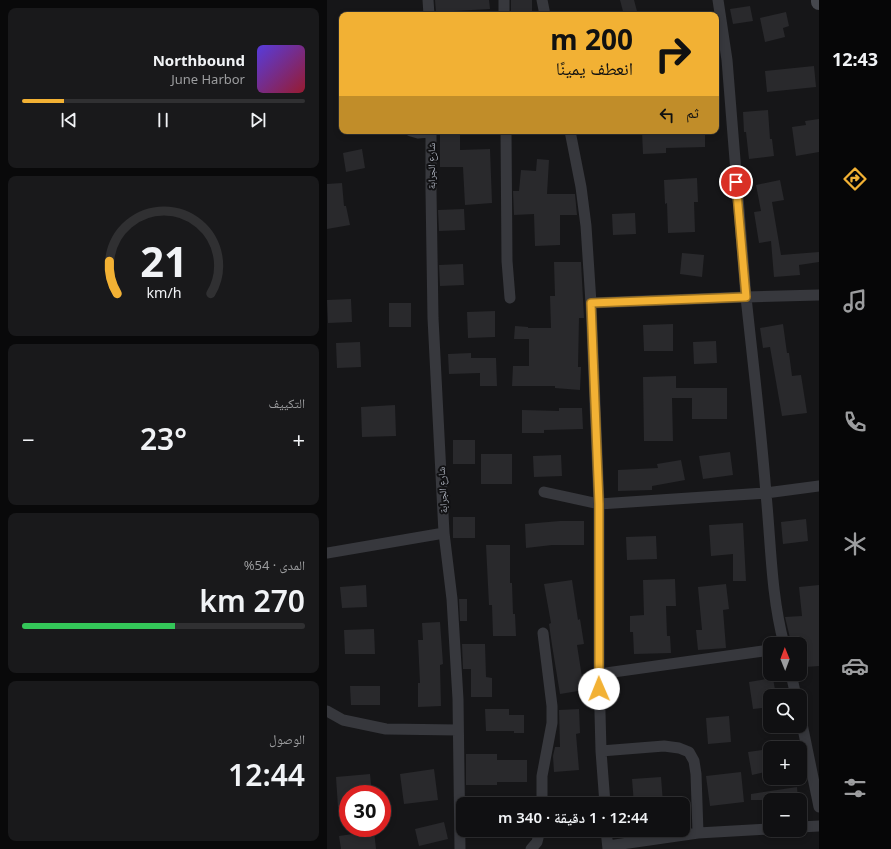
<!DOCTYPE html>
<html lang="ar">
<head>
<meta charset="utf-8">
<style>
	body { margin:0; font-family:"Noto Sans","Noto Naskh Arabic",sans-serif; background:#19191b; color:#f1f3f6; direction:rtl; height:100vh; display:flex; flex-direction:column; font-size:15px; white-space:nowrap }
	* { box-sizing:border-box; margin:0 }
	p { font-size:13px; color:#9c9d9f }
	.icon { flex:none; width:22px; height:22px; fill:none; stroke:currentColor; stroke-width:2; stroke-linecap:round; stroke-linejoin:round }
	.map { position:relative; flex:1; overflow:hidden; direction:ltr }
	.drawer { display:flex; flex-direction:column; gap:8px; padding:8px; background:#09090a; width:327px }
	.drawer>* { flex:none }
	.banner { position:absolute; left:12px; top:12px; width:380px; height:122px; border-radius:8px; box-shadow:0 2px 6px #0003,0 0 0 1px #303032; direction:rtl; background:#f2b134; color:#111; overflow:hidden }
	.needle { width:26px; rotate:359deg }
	.tools { position:absolute; left:436px; top:637px; display:grid; gap:8px }
	.tools a { display:grid; place-items:center; width:44px; height:44px; border-radius:8px; background:#101012; box-shadow:0 2px 6px #0003,0 0 0 1px #303032; font-size:20px }
	.speed { position:absolute; left:12px; top:785px; display:flex; gap:8px; font-size:20px; font-weight:700; text-align:center }
	.speed>* { display:grid; place-content:center; width:52px; height:52px; border-radius:50%; background:#101012; box-shadow:0 2px 6px #0003,0 0 0 1px #303032; line-height:1 }
	.speed .limit { border:6px solid #d22; background:#fff; color:#111 }
	.pin { position:absolute; display:grid; place-items:center; width:34px; height:34px; color:#fff; margin:-17px; border:2px solid #fff; border-radius:50%; box-shadow:0 1px 4px #0007 }
	.me { position:absolute; width:44px; margin:-22px; rotate:359deg; stroke-linejoin:round; filter:drop-shadow(0 0 3px #0008) }
	.turn { display:flex; align-items:center; gap:14px; height:84px; padding:0 20px; font-size:18px }
	.turn .icon { width:52px; height:52px; stroke-width:2.5 }
	.turn b { display:block; font-size:28px; line-height:34px }
	.then { display:flex; align-items:center; height:38px; padding:0 20px; background:#0003; gap:8px; font-size:15px }
	.big { font-size:30px; font-weight:600; line-height:1.1 }
	.drawer .widget { flex:1; display:flex; flex-direction:column; justify-content:center; gap:6px; min-width:0; padding:0 14px; border-radius:8px; background:#19191b }
	.drawer .dial { align-items:center; gap:0 }
	.dial svg { height:104px; overflow:visible; fill:none; stroke:#303032; stroke-width:7; stroke-linecap:round; text-anchor:middle }
	.dial text { fill:#f1f3f6; stroke:none }
	.song { display:flex; align-items:center; gap:12px }
	.cover { width:48px; height:48px; border-radius:6px; background:linear-gradient(135deg,hsl(250 70% 55%),hsl(350 70% 35%)) }
	.played { height:4px; border-radius:2px; background:linear-gradient(90deg,#f2b134 15%,#303032 15%) }
	.keys { display:flex; justify-content:space-around; direction:ltr }
	.heat { display:flex; justify-content:space-between; align-items:center; font-size:22px; direction:ltr }
	.charge { height:6px; border-radius:3px; background:linear-gradient(90deg,#34c759 54%,#303032 0) }
	.trip { position:absolute; left:129px; top:797px; width:234px; height:40px; border-radius:8px; background:#101012; box-shadow:0 2px 6px #0003,0 0 0 1px #303032; font-weight:600; line-height:40px; text-align:center; direction:rtl }
	main { display:flex; flex:1; min-height:0 }
	.tabs { display:flex; flex-direction:column; width:72px; justify-content:space-around; align-items:center; background:#060607; color:#9c9d9f }
	.tabs .icon { width:28px; height:28px }
	.tabs .current { color:#f2b134 }
	.tabs b { font-size:18px; color:#f1f3f6 }
	.map>svg:first-child { display:block }
</style>
</head>
<body>
<main>
<nav class="tabs">
<b>12:43</b>
<svg class="icon current" aria-label="directions" viewBox="0 0 24 24"><path d="M12 3l9 9-9 9-9-9zM9 14v-3h6M13 9l2 2-2 2"/></svg>
<svg class="icon" aria-label="music" viewBox="0 0 24 24"><path d="M9 18V5l10-2v13"/><circle cx="6" cy="18" r="3"/><circle cx="16" cy="16" r="3"/></svg>
<svg class="icon" aria-label="phone" viewBox="0 0 24 24"><path d="M5 4h4l2 5-3 2q2 4 5 5l2-3 5 2v4C11 20 4 13 5 4z"/></svg>
<svg class="icon" aria-label="climate" viewBox="0 0 24 24"><path d="M12 3v18M4 7l16 10M4 17L20 7"/></svg>
<svg class="icon" aria-label="car" viewBox="0 0 24 24"><path d="M5 17H2v-5l4-1 3-4h7l3 4 3 1v5h-3M9 17h6M6 11h13"/><circle cx="7" cy="17" r="2"/><circle cx="17" cy="17" r="2"/></svg>
<svg class="icon" aria-label="filters" viewBox="0 0 24 24"><path d="M4 7h16M4 17h16"/><circle cx="9" cy="7" r="2"/><circle cx="15" cy="17" r="2"/></svg>
</nav>
<div class="map">
<svg width="492" height="849" viewBox="0 0 492 849">
	<rect width="100%" height="100%" fill="#161618"/>
	<path fill="#29292c" d="M108,0H162L163,9L109,12Z
		M184,0H205V13L184,14Z
		M293,0H307L311,15H297Z
		M423,6L426,21L406,24L403,9Z
		M459,12L462,26L456,28L458,37L438,42L433,18Z
		M487,66L489,87L440,92L438,71Z
		M441,110L443,139H445L447,156L422,159L419,132H417L416,112Z
		M492,119V152L469,156L465,127L479,125L478,121Z
		M315,131H378V147L339,148V153L316,154Z
		M113,135H133V150L163,149L165,203L138,205L136,167H113Z
		M35,149L38,168L19,172L16,153Z
		M210,159L222,160L220,194H248L250,215H233V245L208,246L207,214L187,215L186,191H192L194,170L209,171Z
		M370,178L371,202H367L368,232L341,233L340,203L338,204L337,180Z
		M453,180L457,200L445,202L454,255L492,252V262L472,265L473,275L447,277L444,241L432,243L427,212L434,211L429,185Z
		M15,183L17,206H19L23,225L0,229V184Z
		M137,209L138,230L112,231L111,210Z
		M308,213L309,234L286,235L285,214Z
		M355,253L377,255L375,277L353,274Z
		M227,262H254L257,318H252L251,367H254L253,390L228,388V386H185L186,366H202V339H187L188,326L201,327V328H224L223,296H228Z
		M136,264L137,285L113,286L112,265Z
		M24,299L25,322L1,323L0,300Z
		M62,303H84V327H62Z
		M168,311V337L141,338L140,312Z
		M346,324V351H317L316,325Z
		M456,324L460,353H462L465,376L474,375L480,413L455,416L443,347L436,348L433,328Z
		M389,341L390,363L367,364L366,342Z
		M33,342L34,367L10,368L9,343Z
		M144,353V358H169L170,386H153V373L122,374L121,354Z
		M349,376V388H400V419H365V398H345L346,441H317L316,377Z
		M68,405L69,436L35,437L34,407Z
		M232,408H255L256,429L217,430V433H195V410L232,411Z
		M126,440H148V464H126Z
		M403,452L406,475L376,479L372,456Z
		M154,454H185V484H154Z
		M234,455L235,476L207,477L206,456Z
		M354,460L358,480L325,486V490L291,491V470L331,468L330,464Z
		M126,517H148V538H126Z
		M479,519L481,541L456,544L454,522Z
		M233,521H257V545H225L199,548L198,524Z
		M416,523L419,581H406V554L384,556L382,525Z
		M329,536L330,559L300,560L299,537Z
		M159,545H183V583H185L186,614H188L189,636H166L165,605H162Z
		M348,579L349,606H339L340,636H343L344,653L307,654L306,632H303V616L317,615L316,580Z
		M245,580L251,620L253,619L257,644L250,645L257,690L233,694L225,645L222,624L224,623L217,584Z
		M399,584L402,609L396,610L399,648L371,650L369,630H375L371,587Z
		M39,585L40,607L15,608L13,587Z
		M492,585V666L478,667L474,636L463,638L458,617L475,616L472,587Z
		M132,599H140V621H133Z
		M113,622L116,664L113,665L114,706L91,707V683H93L91,640H96L95,623Z
		M47,629L48,654H18L17,630Z
		M135,644H158L159,677L165,678V697H144V669H136Z
		M446,678L449,696H443V707L426,709L422,682Z
		M23,686H53V705H24Z
		M158,709H182V715H197V733H187V731H159Z
		M252,709L253,733L249,734L252,770L227,772L226,756L228,747H233L232,710Z
		M402,716L404,742L381,744L379,718Z
		M443,749V771L425,775L421,752Z
		M139,754H170V760H200V782H170V785H139Z
		M107,769L111,800L77,804L73,774Z
		M414,772L417,802L383,806L379,776Z
		M43,774L45,794H21V806L11,807L9,777Z
		M334,777L336,803L307,804L305,779Z
		M470,787L471,800H424V794Z
		M117,822L121,839L92,846L88,829Z
		M47,831L49,849H14L12,836Z"/>
	<g fill="none" stroke-linecap="round" stroke-linejoin="round">
		<path stroke="#37383d" stroke-width="11" d="M101,0L102,15
			M177,0V15
			M215,0L218,15
			M391,0L400,60L419,297L492,295
			M84,131L91,133L104,132
			M104,131V191L106,318L117,533L125,599L131,699L133,849
			M179,131L180,261L183,298
			M243,131L254,187L259,226L264,303L272,504V674L274,751L278,804
			M264,303L419,297C426,363 434,428 439,494C444,544 444,595 457,644
			M217,492L272,504L439,493L492,486
			M0,553L117,533
			M272,674L443,650
			M464,674L469,696
			M0,711L16,720L59,729L131,730
			M473,714L492,807
			M274,751L337,746L352,748L362,752L367,761L369,774L371,833
			M215,804V776L225,723V706L216,633
			M473,827L492,826
			M279,830L281,849
			M281,846L371,833L443,829
			M204,849L210,842L213,830"/>
		<path stroke="#45474d" stroke-width="16" d="M492,0V2"/>
	</g>
	<g fill="none" stroke-linecap="round" stroke-linejoin="round">
		<defs>
			<path id="route" d="M272,689V504L264,303L419,297L409,182"/>
		</defs>
		<use href="#route" stroke="#9d7322" stroke-width="10"/>
		<use href="#route" stroke="#f2b134" stroke-width="7"/>
	</g>
	<g text-anchor="middle" stroke-width="4" stroke-linejoin="round" paint-order="stroke">
		<g font-size="10" fill="#a8adb8" stroke="#111113">
			<text transform="translate(104 166) rotate(-90)" y="4">شارع الجرابة</text>
			<text transform="translate(115 490) rotate(-93)" y="4">شارع الجرابة</text>
		</g>
	</g>
</svg>
<div class="tools">
<a><svg class="needle" viewBox="-14 -14 28 28"><path d="M0-13l5 13h-10z" fill="#e53935"/><path d="M0 13l5-13h-10z" fill="#9c9d9f"/></svg></a>
<a><svg class="icon" aria-label="search" viewBox="0 0 24 24"><circle cx="10" cy="10" r="6"/><path d="M15 15l6 6"/></svg></a>
<a>+</a>
<a>−</a>
</div>
<div class="speed"><div class="limit">30</div></div>
<div class="pin" style="left:409px;top:182px;background:#d93025"><svg class="icon" aria-label="arrive" viewBox="0 0 24 24"><path d="M6 21V4h12l-3 4 3 4H6"/></svg></div>
<svg class="me" style="left:272px;top:689px" viewBox="-20 -20 40 40"><circle r="19" fill="#fff"/><path d="M0-13L10 11 0 6-10 11z" fill="#f2b134"/></svg>
<div class="trip">12:44 · 1 دقيقة · 340 m</div>
<div class="banner">
<div class="turn"><svg class="icon" aria-label="right" viewBox="0 0 24 24"><path d="M7 20v-9h11M14 6l5 5-5 5"/></svg><div><b>200 m</b>انعطف يمينًا</div></div>
<div class="then">ثم<svg class="icon" aria-label="left" viewBox="0 0 24 24"><path d="M17 20v-9H6M10 6l-5 5 5 5"/></svg></div>
</div>
</div>
<section class="drawer">
<div class="widget">
<div class="song"><i class="cover"></i><div><b>Northbound</b><p>June Harbor</p></div></div>
<div class="played"></div>
<div class="keys"><svg class="icon" aria-label="previous" viewBox="0 0 24 24"><path d="M18 5L8 12l10 7zM5 5v14"/></svg><svg class="icon" aria-label="pause" viewBox="0 0 24 24"><path d="M8 5v14M16 5v14"/></svg><svg class="icon" aria-label="next" viewBox="0 0 24 24"><path d="M6 5l10 7-10 7zM19 5v14"/></svg></div>
</div>
<div class="widget dial"><svg viewBox="0 0 100 80">
<path d="M14 69A42 42 0 1 1 86 69"/>
<path d="M14 69A42 42 0 0 1 8 44" stroke="#f2b134"/>
<text x="50" y="56" font-size="32" font-weight="700">21</text>
<text x="50" y="72" font-size="11">km/h</text>
</svg></div>
<div class="widget"><p>التكييف</p>
<div class="heat"><a>−</a><b class="big">23°</b><a>+</a></div>
</div>
<div class="widget"><p>المدى · 54%</p><b class="big">270 km</b><div class="charge"></div></div>
<div class="widget"><p>الوصول</p><b class="big">12:44</b></div>
</section>
</main>
</body>
</html>
